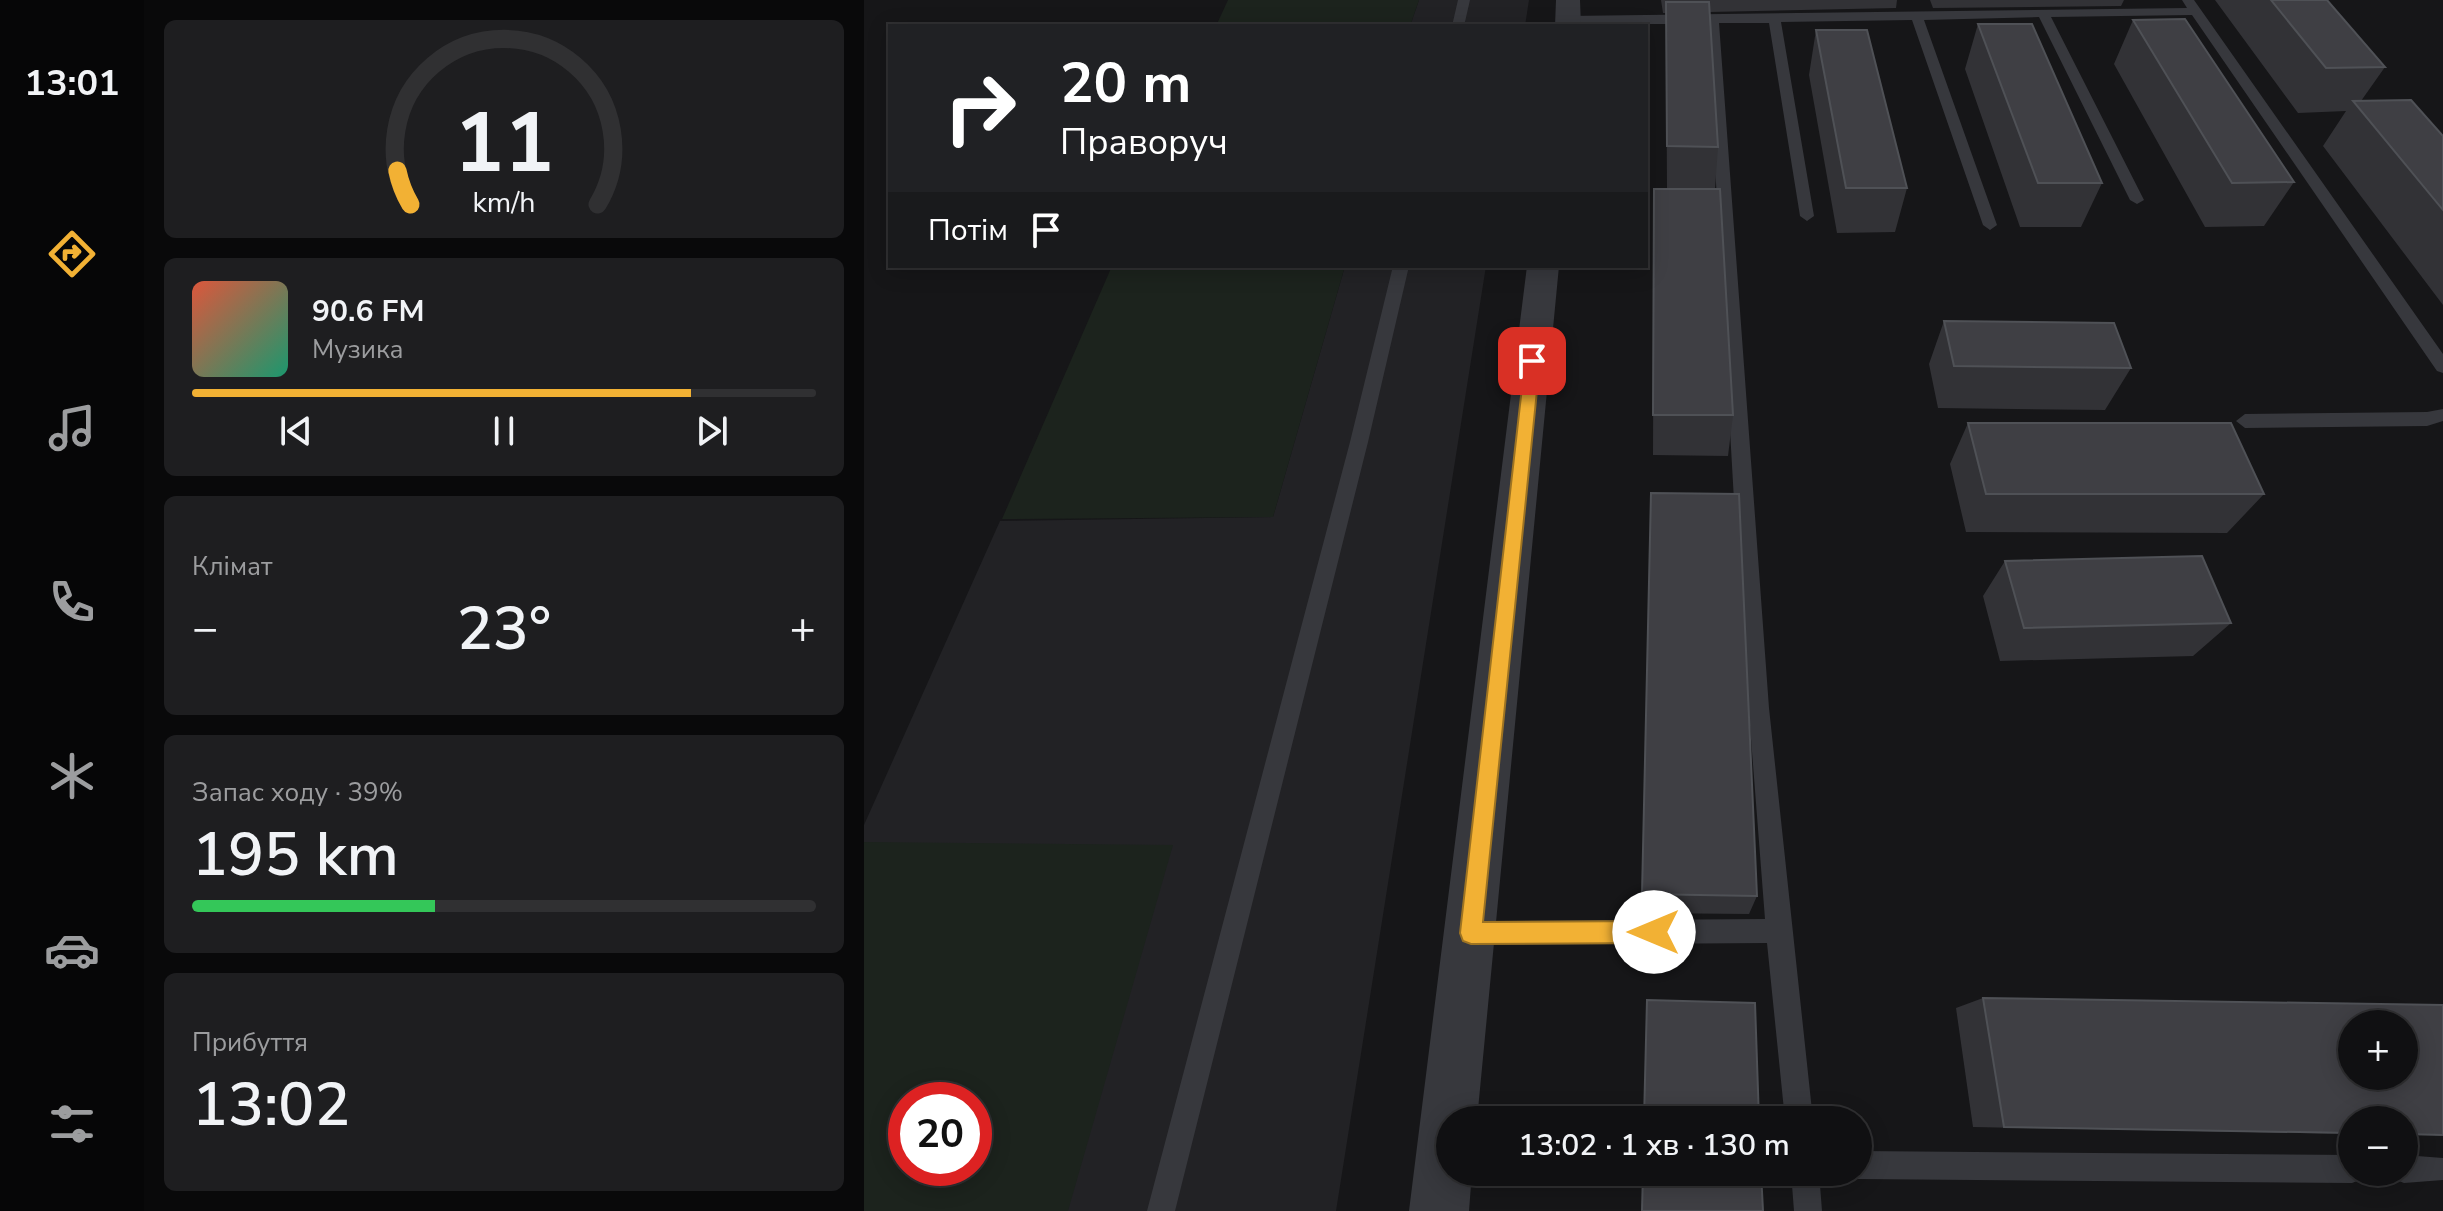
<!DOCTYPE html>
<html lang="uk">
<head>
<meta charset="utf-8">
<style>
	body { margin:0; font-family:"Nunito Sans",sans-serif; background:#1e1e20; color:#f1f3f6; height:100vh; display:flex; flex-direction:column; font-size:30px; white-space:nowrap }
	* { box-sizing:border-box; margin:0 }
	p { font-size:26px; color:#9c9d9f }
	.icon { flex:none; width:44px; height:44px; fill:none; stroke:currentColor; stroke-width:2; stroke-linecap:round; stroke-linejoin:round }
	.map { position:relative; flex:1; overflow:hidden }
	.sheet { display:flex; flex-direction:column; gap:20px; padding:20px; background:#09090a; width:720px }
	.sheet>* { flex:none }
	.banner { position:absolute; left:24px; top:24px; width:760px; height:244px; border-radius:0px; box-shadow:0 4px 20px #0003,0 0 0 2px #303032; background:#202124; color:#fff; overflow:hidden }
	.tools { position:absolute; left:1474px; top:1010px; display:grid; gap:16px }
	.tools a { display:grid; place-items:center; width:80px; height:80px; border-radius:50%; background:#101012; box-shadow:0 4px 20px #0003,0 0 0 2px #303032; font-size:40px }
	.speed { position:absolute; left:24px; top:1082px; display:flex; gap:16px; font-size:40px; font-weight:700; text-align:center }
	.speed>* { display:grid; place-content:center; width:104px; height:104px; border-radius:50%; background:#101012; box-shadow:0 4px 20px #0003,0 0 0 2px #303032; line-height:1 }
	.speed .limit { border:12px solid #d22; background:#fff; color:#111 }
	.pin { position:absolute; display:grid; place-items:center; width:68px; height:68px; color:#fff; margin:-34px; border-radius:16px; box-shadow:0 4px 12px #0006 }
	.me { position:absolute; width:88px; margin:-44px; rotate:270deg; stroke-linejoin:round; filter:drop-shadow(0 0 6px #0008) }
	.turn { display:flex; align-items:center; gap:28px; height:168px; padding:0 40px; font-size:36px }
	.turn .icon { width:104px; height:104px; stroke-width:2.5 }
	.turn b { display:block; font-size:56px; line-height:68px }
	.then { display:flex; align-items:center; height:76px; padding:0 40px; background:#0003; gap:16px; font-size:30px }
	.big { font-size:60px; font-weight:600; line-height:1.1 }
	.sheet .card { flex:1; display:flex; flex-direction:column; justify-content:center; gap:12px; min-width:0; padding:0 28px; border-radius:12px; background:#1e1e20 }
	.sheet .dial { align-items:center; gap:0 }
	.dial svg { height:208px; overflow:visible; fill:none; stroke:#303032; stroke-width:7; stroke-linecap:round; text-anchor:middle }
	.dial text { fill:#f1f3f6; stroke:none }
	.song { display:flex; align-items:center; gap:24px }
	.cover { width:96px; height:96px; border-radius:12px; background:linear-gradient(135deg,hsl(10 70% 55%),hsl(160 70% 35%)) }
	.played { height:8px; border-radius:4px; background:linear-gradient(90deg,#f2b134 80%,#303032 80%) }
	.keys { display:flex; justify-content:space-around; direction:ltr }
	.heat { display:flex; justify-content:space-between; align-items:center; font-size:44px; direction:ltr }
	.charge { height:12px; border-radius:6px; background:linear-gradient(90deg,#34c759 39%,#303032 0) }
	.trip { position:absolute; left:572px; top:1106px; width:436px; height:80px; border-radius:40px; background:#101012; box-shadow:0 4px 20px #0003,0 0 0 2px #303032; font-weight:600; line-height:80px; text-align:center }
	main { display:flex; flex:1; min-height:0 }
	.tabs { display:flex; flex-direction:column; width:144px; justify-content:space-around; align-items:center; background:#060607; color:#9c9d9f }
	.tabs .icon { width:56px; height:56px }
	.tabs .selected { color:#f2b134 }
	.tabs b { font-size:36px; color:#f1f3f6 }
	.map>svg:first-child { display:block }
</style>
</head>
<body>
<main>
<nav class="tabs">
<b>13:01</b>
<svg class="icon selected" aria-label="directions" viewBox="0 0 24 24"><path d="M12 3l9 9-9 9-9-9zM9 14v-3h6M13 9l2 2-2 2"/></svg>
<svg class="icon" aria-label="music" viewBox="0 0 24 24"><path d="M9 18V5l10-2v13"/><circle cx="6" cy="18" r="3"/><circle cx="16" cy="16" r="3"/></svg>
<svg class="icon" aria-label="phone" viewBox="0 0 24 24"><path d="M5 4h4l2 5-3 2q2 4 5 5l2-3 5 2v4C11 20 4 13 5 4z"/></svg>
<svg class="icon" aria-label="climate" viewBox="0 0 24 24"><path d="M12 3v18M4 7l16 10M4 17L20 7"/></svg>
<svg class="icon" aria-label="car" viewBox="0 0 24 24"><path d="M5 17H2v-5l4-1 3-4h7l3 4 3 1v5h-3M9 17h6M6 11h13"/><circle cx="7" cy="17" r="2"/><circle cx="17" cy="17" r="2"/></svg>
<svg class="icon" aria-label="filters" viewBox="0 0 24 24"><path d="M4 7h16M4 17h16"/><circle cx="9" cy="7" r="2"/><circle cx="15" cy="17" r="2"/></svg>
</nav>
<section class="sheet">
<div class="card dial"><svg viewBox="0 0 100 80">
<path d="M14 69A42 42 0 1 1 86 69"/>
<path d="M14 69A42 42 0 0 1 9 56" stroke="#f2b134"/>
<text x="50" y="56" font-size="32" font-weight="700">11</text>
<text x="50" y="72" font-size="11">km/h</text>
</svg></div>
<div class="card">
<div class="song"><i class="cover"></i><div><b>90.6 FM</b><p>Музика</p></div></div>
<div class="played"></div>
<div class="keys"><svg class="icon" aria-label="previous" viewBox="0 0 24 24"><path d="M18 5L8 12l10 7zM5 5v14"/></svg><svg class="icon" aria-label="pause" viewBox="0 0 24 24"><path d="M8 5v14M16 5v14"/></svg><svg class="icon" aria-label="next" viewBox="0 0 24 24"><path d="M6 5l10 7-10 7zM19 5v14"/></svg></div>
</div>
<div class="card"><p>Клімат</p>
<div class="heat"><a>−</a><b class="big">23°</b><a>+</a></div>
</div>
<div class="card"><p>Запас ходу · 39%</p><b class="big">195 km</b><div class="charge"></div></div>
<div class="card"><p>Прибуття</p><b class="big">13:02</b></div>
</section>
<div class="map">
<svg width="1579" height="1211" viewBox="0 0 1579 1211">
	<rect width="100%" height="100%" fill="#161618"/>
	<path fill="#222225" d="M555,0H665L661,26H546Z
		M481,266H622L472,1211H204L0,843V825L136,521L409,517Z"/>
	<path fill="#1c231d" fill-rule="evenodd" d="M364,0H555L546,26H352Z
		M248,266H481L409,517L138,519Z
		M0,842L309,845L204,1211H0ZM110,1100V1168H42V1100Z"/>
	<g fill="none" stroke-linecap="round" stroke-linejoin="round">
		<path fill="#37383d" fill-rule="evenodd" d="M594,0H606L600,26H588Z
			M1318,0H1330L1579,354V373L1573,371L1328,15L1187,17L1280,200L1273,204L1266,200L1175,17L1060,20L1133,225L1126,230L1119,225L1048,20L917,22L950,216L943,221L936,216L905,23H855L905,708L949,1120H921L903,943L607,945L598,942L595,933L598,924L607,921L901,919L874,571L843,24H705L699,20L705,16L1323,8Z
			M529,266H545L504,442L311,1211H283L486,442Z
			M1579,409V421L1563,426L1381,428L1372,421L1381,414L1563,412Z
			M994,1151L1488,1155V1172H1501L1498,1179L1488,1183L994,1179L983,1172H994Z
			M1540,1155L1579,1158V1180L1540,1183L1530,1179L1527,1172H1540Z
			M927,1172H955L958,1211H930Z"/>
		<path fill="#37383d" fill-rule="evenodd" d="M692,0H716L717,26H691Z
			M663,266H695L613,1120H586V1172H608L605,1211H545Z"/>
	</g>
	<path fill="#323236" d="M797,0H1033L1032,8L845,12L854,147L851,189L869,415L864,456L789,455L790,189H803L802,13H799Z
		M1066,0H1260L1257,6L1069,8Z
		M1351,0H1463L1521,67L1497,101L1579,136V305L1459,146L1482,111L1434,113Z
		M1269,20L1430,182L1400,226L1341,227L1250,64Z
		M1114,24L1238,183L1217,227H1156L1101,69Z
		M952,30L1043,188L1031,232L973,233L945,75Z
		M1080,321L1267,368L1241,410L1074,408L1065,364Z
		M1104,423L1400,494L1363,533L1102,532L1086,464Z
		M1141,561L1367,623L1329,656L1136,661L1119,596Z
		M778,894L893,896L885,914L779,913Z
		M1119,998L1579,1005V1135H1540V1120H1488V1134L1109,1127L1092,1008Z"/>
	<path fill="#3f3f44" stroke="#4f5156" stroke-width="2" fill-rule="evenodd" d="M1407,0H1463L1521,67L1462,68Z
		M802,2H845L854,147L803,146Z
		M1321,19L1430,182L1368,183L1269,20Z
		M1114,24H1168L1238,183H1174Z
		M952,30H1003L1043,188H982Z
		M1547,100L1579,136V210L1489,101Z
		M790,189H856L869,415H789Z
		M1080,321L1250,323L1267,368L1090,366Z
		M1104,423H1367L1400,494H1122Z
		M787,493L875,494L893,896L778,894Z
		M1338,556L1367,623L1160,628L1141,561Z
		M1119,998L1579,1005V1135L1540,1134V1120H1488V1133L1140,1127ZM1488,1024H1540V1076H1488Z
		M783,1000L891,1003L895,1120H780Z
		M779,1172H897L899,1211H778Z"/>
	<path fill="#f2b134" stroke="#9d7322" stroke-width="2" d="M668,356L676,361L619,922L790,921L798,924L802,932L798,940L790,943L607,944L599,941L596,933L661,361Z"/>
</svg>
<div class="tools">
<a>+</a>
<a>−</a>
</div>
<div class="speed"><div class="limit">20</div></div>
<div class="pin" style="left:668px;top:361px;background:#d93025"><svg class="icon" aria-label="arrive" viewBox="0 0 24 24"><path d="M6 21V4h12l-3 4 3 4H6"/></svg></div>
<svg class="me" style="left:790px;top:932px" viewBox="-20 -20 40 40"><circle r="19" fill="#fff"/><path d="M0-13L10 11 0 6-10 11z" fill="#f2b134"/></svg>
<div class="trip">13:02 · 1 хв · 130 m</div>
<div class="banner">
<div class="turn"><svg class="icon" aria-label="right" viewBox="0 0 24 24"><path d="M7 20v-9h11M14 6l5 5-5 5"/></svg><div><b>20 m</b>Праворуч</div></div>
<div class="then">Потім<svg class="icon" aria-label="arrive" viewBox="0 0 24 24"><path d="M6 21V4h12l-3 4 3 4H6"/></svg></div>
</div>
</div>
</main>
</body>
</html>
